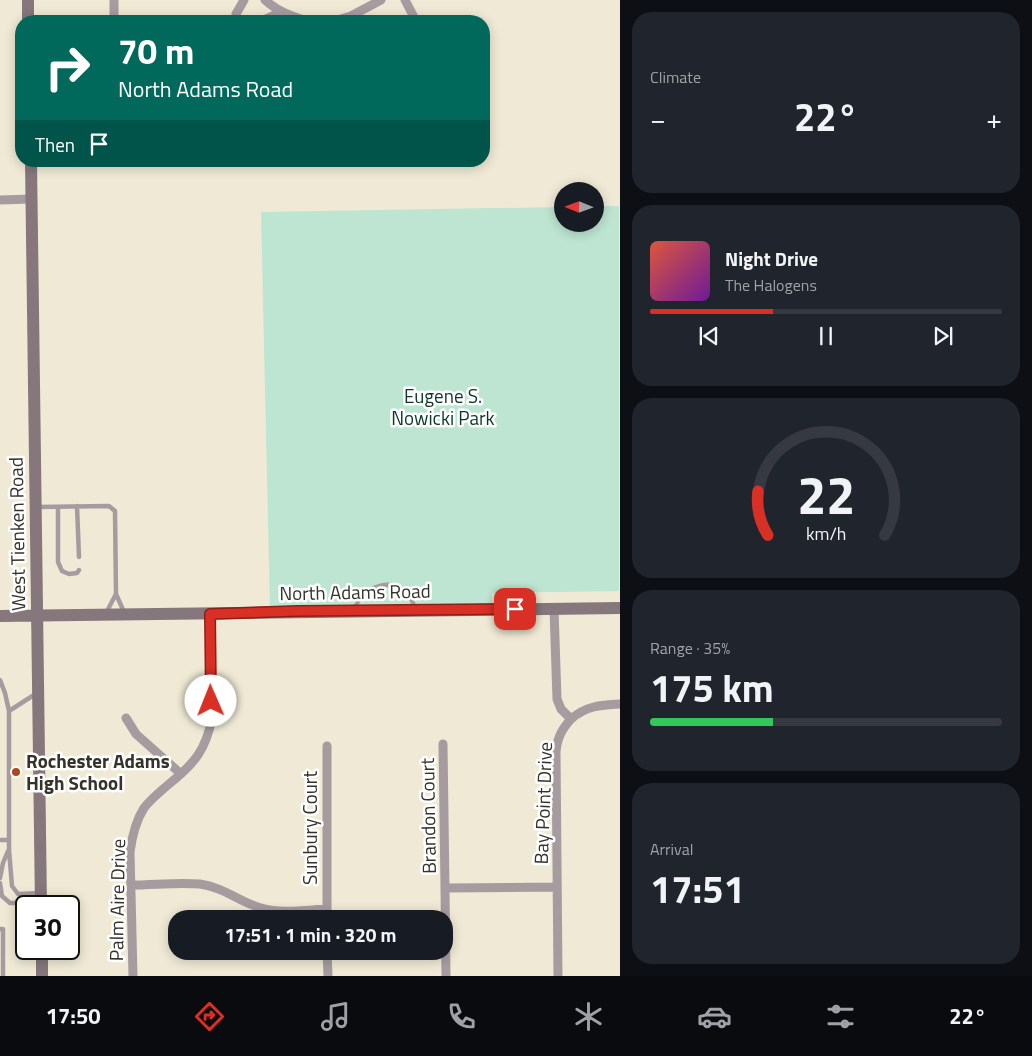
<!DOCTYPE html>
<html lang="en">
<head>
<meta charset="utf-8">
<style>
	body { margin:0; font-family:"Titillium Web",sans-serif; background:#20242c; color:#f1f3f6; height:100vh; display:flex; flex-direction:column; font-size:19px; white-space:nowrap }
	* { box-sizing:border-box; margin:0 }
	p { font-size:16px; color:#9ea1a6 }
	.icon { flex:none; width:28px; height:28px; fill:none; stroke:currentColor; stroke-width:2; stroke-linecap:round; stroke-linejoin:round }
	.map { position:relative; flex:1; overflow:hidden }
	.panel { display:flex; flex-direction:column; gap:12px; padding:12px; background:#0d0f14; width:412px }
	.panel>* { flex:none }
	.banner { position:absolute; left:15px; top:15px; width:475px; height:152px; border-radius:20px; box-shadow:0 2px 12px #0003; background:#00695c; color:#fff; overflow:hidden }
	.needle { width:32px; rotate:271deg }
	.fabs { position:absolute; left:554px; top:182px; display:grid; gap:10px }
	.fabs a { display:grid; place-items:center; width:50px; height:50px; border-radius:50%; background:#171b24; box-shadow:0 2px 12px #0003; font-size:25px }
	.speed { position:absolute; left:15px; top:895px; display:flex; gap:10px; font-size:25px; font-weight:700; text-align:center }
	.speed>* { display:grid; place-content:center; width:65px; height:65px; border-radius:50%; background:#171b24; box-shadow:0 2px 12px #0003; line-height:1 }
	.speed .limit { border:2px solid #111; border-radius:8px; background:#fff; color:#111 }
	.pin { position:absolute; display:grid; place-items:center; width:42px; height:42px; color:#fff; margin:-21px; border-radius:10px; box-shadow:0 2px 8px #0006 }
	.me { position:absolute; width:55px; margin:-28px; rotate:359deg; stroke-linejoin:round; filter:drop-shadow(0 0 4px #0008) }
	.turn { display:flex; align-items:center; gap:18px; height:105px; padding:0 20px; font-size:22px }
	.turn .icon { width:65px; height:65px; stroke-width:2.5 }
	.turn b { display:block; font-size:35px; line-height:42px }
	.then { display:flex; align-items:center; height:48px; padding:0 20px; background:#0003; gap:10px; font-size:19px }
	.big { font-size:38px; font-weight:700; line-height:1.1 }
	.panel .tile { flex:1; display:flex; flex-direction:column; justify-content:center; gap:8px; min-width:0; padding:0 18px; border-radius:20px; background:#20242c }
	.panel .dial { align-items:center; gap:0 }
	.dial svg { height:130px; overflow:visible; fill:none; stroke:#363941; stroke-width:7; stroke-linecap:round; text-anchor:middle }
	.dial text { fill:#f1f3f6; stroke:none }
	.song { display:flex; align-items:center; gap:15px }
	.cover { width:60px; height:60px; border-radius:8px; background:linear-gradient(135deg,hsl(10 70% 55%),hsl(280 70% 35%)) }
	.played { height:5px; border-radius:2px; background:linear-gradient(90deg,#d93025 35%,#363941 35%) }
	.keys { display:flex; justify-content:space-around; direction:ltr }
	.heat { display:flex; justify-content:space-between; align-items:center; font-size:28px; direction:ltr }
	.charge { height:8px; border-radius:4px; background:linear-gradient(90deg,#34c759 35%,#363941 0) }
	.trip { position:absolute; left:168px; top:910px; width:285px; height:50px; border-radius:20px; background:#171b24; box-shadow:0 2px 12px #0003; font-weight:700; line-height:50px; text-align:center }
	.tabs { display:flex; height:80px; justify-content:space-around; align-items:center; background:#090b0e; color:#9ea1a6 }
	.tabs .icon { width:35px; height:35px }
	.tabs .selected { color:#d93025 }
	.tabs b { font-size:22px; color:#f1f3f6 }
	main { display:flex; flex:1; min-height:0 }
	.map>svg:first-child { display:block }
</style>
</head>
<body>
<main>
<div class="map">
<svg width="620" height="976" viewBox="0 0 620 976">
	<rect width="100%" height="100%" fill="#efe9d5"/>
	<path fill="#bde5d1" d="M595,206H619V591L492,593V604L270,607L261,212L562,207V224H595Z"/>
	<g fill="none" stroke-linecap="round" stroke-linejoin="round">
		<path stroke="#a69ca0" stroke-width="4.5" d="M77,506L79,557
			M37,507L109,506L115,511L116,594L124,612
			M58,507V562L62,571L69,574L77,573L79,570
			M354,610C356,607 357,603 359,599C367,587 390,580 402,589C409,594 413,601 415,609
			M106,613L116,594
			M0,680L5,693L9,711V850L12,886L18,894L40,893
			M9,711L37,693
			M0,840H8
			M0,878L3,863L8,851
			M0,883L2,896L10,903H40
			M0,929H3V976"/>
		<path stroke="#a69ca0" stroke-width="9" d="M114,0V21
			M265,0C277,11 291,16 307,21
			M405,0L416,21
			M238,21L236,14L244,0
			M261,21L281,12
			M334,21L351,16L381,0
			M0,200L31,199
			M554,609L557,699L561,709L571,719C562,729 557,738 556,752L558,976
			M126,718L136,734L181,774
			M571,719C586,706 600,705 620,704
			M443,744L445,888
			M131,885C154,885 178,882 200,884C223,887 240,902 261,908C281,914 306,910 327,909V919
			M327,909V746
			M327,951L328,976
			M133,976L130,852C132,837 135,822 144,808C151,799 160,792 169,784C194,764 206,750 212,718L210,614
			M446,976L445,888L557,887"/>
		<path stroke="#85777c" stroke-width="12" d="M28,0V21
			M31,161L41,906
			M0,616L620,608
			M42,949V976"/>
	</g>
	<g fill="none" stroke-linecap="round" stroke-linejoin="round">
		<defs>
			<path id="route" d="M211,701L210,614L298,611L515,609"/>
		</defs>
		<use href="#route" stroke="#8d1f18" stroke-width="12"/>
		<use href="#route" stroke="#d93025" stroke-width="9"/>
	</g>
	<circle fill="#ad471f" stroke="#fff" stroke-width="2" cx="16" cy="772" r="5"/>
	<g text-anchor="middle" stroke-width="5" stroke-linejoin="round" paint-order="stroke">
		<g font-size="19" fill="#0c3727" stroke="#fff">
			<text x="443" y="403">Eugene S.<tspan x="443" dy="22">Nowicki Park</tspan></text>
		</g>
		<g font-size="19" fill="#34322a" stroke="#fff">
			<text transform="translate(17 534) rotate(-91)" y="7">West Tienken Road</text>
			<text transform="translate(355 592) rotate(-1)" y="7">North Adams Road</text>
			<text transform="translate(543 803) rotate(-88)" y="7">Bay Point Drive</text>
			<text transform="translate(428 816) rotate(-91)" y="7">Brandon Court</text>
			<text transform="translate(310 828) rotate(-90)" y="7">Sunbury Court</text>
			<text transform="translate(117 900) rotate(-89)" y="7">Palm Aire Drive</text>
		</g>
		<g font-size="19" font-weight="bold" fill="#34322a" stroke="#fff" text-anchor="start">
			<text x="26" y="768">Rochester Adams<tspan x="26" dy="22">High School</tspan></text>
		</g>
	</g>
</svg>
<div class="fabs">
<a><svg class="needle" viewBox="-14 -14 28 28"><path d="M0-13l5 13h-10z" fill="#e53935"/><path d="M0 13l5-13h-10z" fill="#9ea1a6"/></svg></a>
</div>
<div class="speed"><div class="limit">30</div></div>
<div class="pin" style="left:515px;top:609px;background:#d93025"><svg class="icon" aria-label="arrive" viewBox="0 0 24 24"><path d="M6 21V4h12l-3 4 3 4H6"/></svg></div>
<svg class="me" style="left:211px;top:701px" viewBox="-20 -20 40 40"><circle r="19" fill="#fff"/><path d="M0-13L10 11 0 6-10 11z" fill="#d93025"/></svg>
<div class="trip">17:51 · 1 min · 320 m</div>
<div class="banner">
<div class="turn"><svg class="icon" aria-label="right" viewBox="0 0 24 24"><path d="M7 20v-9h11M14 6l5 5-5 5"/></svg><div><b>70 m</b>North Adams Road</div></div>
<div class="then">Then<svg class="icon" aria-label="arrive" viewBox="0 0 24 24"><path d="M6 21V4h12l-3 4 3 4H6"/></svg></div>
</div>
</div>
<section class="panel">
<div class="tile"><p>Climate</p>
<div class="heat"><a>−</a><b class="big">22°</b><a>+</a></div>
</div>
<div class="tile">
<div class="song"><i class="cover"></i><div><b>Night Drive</b><p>The Halogens</p></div></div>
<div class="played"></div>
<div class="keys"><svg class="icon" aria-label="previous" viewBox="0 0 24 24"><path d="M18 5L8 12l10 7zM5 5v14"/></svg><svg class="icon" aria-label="pause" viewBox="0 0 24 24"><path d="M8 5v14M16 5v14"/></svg><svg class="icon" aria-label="next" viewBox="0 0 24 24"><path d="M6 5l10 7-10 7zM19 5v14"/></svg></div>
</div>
<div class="tile dial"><svg viewBox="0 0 100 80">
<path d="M14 69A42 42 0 1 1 86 69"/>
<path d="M14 69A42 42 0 0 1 8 42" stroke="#d93025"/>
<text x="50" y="56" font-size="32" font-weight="700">22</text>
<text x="50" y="72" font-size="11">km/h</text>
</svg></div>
<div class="tile"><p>Range · 35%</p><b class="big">175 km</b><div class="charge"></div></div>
<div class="tile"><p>Arrival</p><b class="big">17:51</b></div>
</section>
</main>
<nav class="tabs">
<b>17:50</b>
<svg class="icon selected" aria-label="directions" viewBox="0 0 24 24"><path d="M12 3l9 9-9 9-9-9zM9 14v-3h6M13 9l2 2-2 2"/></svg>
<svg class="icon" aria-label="music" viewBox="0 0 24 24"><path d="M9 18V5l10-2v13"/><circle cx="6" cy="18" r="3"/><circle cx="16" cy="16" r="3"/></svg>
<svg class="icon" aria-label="phone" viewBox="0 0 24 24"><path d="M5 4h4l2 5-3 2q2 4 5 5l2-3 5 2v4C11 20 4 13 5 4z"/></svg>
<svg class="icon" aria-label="climate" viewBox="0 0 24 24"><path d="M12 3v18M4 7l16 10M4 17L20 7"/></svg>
<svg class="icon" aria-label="car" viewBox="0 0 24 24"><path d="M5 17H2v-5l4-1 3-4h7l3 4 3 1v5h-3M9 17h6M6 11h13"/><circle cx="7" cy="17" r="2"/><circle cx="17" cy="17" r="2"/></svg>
<svg class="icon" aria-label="filters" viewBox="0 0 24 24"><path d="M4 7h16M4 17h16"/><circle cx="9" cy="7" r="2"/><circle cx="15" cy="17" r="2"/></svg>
<b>22°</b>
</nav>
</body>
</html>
